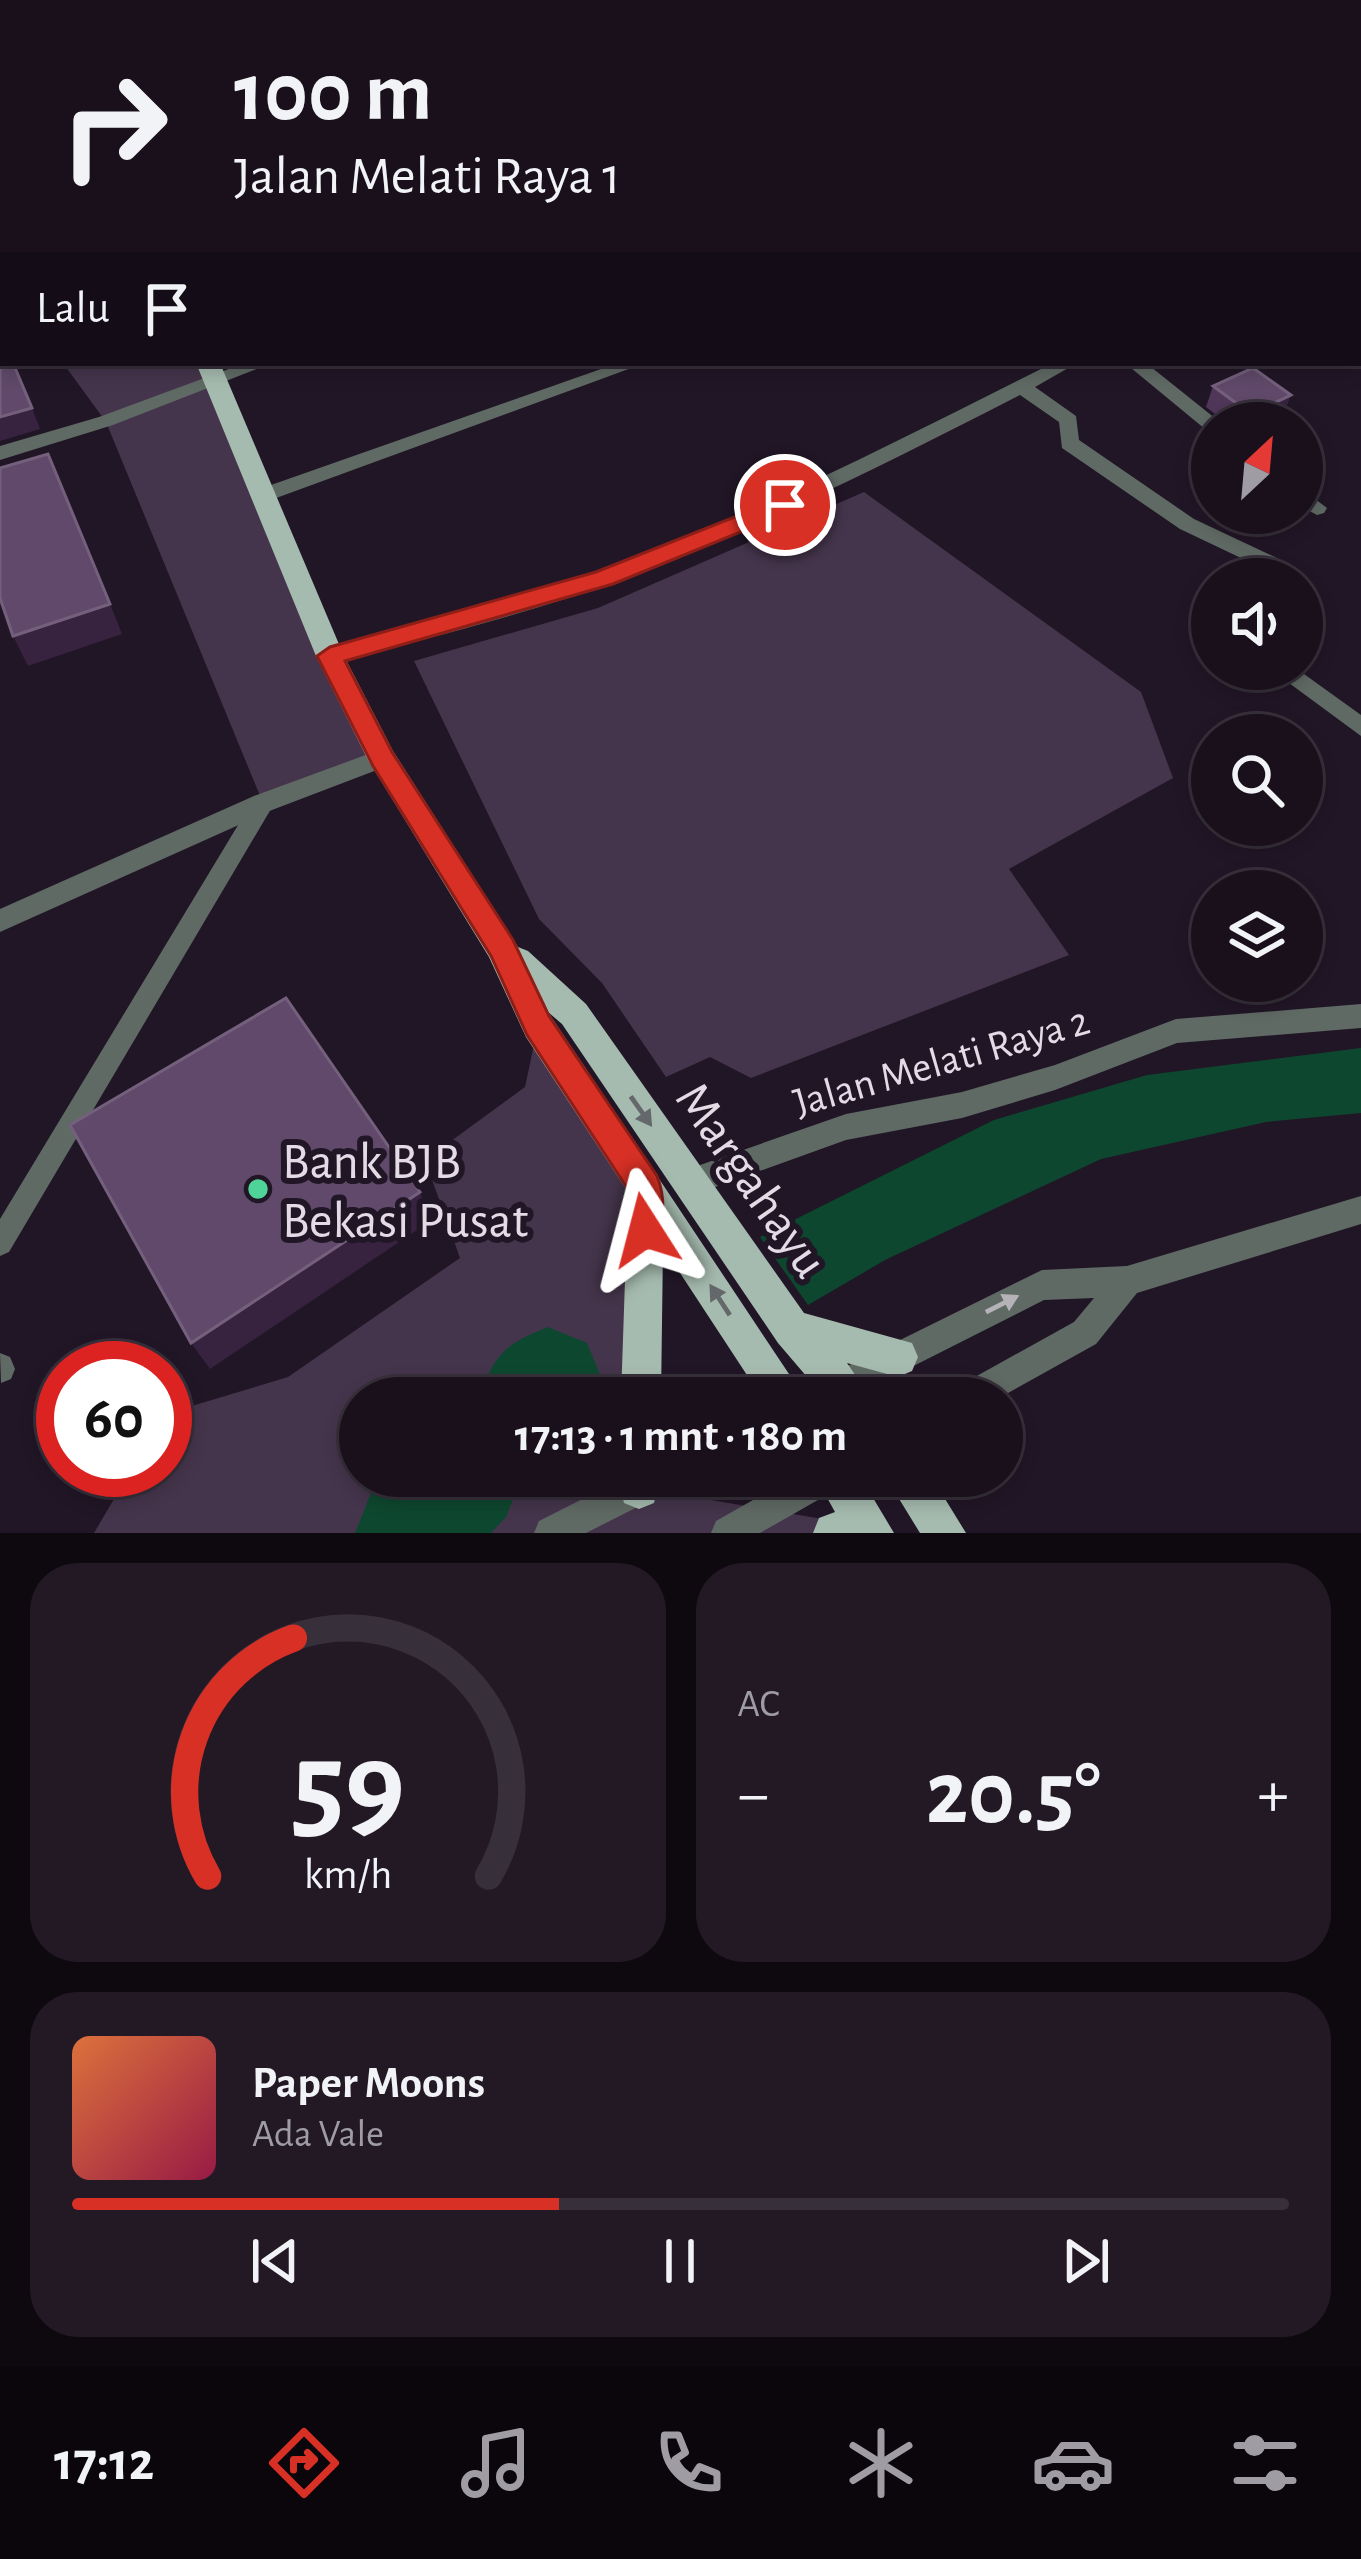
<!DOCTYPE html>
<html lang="id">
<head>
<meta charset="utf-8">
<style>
	body { margin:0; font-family:"Alegreya Sans",sans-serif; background:#221925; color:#f1f3f6; height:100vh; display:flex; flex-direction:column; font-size:45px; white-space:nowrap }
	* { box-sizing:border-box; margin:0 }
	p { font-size:39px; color:#9f9da3 }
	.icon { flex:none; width:66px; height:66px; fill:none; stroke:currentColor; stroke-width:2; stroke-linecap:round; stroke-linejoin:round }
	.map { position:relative; height:1533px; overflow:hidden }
	.sheet { display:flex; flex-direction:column; gap:30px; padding:30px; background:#0e090f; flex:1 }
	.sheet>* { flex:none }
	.top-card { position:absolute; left:0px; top:0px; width:1362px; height:366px; box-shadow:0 6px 18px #0003,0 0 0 3px #37303b; background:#19101c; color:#f1f3f6; overflow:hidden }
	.needle { width:78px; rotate:26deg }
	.controls { position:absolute; left:1191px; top:402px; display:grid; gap:24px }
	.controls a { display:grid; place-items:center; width:132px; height:132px; border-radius:50%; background:#19101c; box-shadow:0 6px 18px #0003,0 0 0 3px #37303b; font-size:60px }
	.speed { position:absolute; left:36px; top:1341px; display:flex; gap:24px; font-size:60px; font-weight:700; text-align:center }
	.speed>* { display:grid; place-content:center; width:156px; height:156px; border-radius:50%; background:#19101c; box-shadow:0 6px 18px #0003,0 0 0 3px #37303b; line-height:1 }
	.speed .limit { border:18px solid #d22; background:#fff; color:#111 }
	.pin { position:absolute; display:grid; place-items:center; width:102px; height:102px; color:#fff; margin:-51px; border:6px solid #fff; border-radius:50%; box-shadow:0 3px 12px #0007 }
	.me { position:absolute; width:132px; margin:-66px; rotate:351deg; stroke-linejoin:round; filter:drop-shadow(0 0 9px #0008) }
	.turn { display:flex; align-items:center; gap:42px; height:252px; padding:0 36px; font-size:54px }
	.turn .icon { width:156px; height:156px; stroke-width:2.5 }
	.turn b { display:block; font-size:84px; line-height:102px }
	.then { display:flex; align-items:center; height:114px; padding:0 36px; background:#0003; gap:24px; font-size:45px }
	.big { font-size:90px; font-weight:700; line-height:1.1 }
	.sheet .tile { flex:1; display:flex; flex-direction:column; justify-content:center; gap:18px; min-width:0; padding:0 42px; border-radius:48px; background:#221925 }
	.sheet .dial { align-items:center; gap:0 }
	.dial svg { height:312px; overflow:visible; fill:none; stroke:#37303b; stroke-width:7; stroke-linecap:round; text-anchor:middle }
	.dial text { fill:#f1f3f6; stroke:none }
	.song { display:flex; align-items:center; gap:36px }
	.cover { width:144px; height:144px; border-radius:18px; background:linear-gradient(135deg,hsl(20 70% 55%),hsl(340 70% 35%)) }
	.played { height:12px; border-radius:6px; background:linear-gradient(90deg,#d93025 40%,#37303b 40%) }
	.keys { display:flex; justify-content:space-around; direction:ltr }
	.heat { display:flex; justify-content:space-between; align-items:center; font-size:66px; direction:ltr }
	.sheet .tiles { flex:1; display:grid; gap:30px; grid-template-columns:1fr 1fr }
	.tile:last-child { grid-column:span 2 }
	.trip { position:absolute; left:339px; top:1377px; width:684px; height:120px; border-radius:60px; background:#19101c; box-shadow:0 6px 18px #0003,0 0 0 3px #37303b; font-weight:700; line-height:120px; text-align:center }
	.tabs { display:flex; height:192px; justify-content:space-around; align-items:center; background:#0a060b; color:#9f9da3 }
	.tabs .icon { width:84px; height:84px }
	.tabs .on { color:#d93025 }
	.tabs b { font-size:54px; color:#f1f3f6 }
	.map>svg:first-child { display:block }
</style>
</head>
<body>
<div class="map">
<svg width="1361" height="1533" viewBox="0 0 1361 1533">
	<rect width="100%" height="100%" fill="#211626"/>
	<path fill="#45354c" d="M63,363H208L382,758L263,803L106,422Z
		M864,492L1141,692L1173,778L1009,869L1069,955L751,1078L710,1057L666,1077L602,983L539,919L414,661L598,608Z
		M538,1026L646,1187L641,1398H360V1476H639L640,1488L870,1527L873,1533H94L131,1470H165V1414L288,1377L460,1258L425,1160L525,1087Z"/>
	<path fill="#0e472f" d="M1361,1048V1113L1266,1122L1101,1159L885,1260L808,1305L760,1237L994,1120L1147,1075Z"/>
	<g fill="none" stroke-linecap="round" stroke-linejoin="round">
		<path fill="#0e472f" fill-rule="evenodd" d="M548,1327L587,1343L603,1382L597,1398H478C497,1352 502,1346 548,1327Z
			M387,1476H522L506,1517L491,1533H355L372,1491Z"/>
		<path fill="#606a64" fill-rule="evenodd" d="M263,795L271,797L274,803L271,809L9,1252L0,1256V1219L255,797Z
			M0,1353L10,1357L15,1369L11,1379L1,1383Z"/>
		<path fill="#606a64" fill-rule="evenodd" d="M471,0H488L490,3H473Z
			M1005,0H1024L1026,3H1007Z
			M1359,65H1361V75H1359Z
			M3,90V100L0,101V91Z
			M1359,256H1361V266H1359Z
			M3,328V341L0,342V329Z
			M245,363H272L113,425L0,460V446L99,417Z
			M618,363H645L268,501H254L251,496L254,491Z
			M1053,363H1077L1035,387L1076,416L1079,440L1194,519L1281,560L1284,579H1262V568L1180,529L1062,448L1059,422L1020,395C887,463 753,531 612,583C520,616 424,639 330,664L319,656L322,650C413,623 506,605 595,573C754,516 903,438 1053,363Z
			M1125,363H1146L1221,423H1212V431L1205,429Z
			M1302,489L1327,508L1324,513L1317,515L1302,507Z
			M1270,669H1297L1361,715V736Z
			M382,749L390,751L394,758L390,765L272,810L0,932V909L254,796Z
			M1361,1004V1028L1177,1043L1055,1090L962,1118L846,1140L690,1196L680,1192L675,1182L680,1172L846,1114L962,1092L1055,1065L1176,1019Z"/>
		<path fill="#606a64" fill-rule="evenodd" d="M1361,1196V1224L1137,1293L1096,1344L999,1398H952L957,1387L1074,1322L1094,1298L1044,1300L850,1398H800L805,1387L1042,1270L1127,1266Z
			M628,1476H679L675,1488L586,1533H534L539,1521Z
			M795,1476H843L839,1488L760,1533H711L716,1521Z"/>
		<path fill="#a6bbaf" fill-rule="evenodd" d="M51,0H69L70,3H52Z
			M196,363H220L344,656L393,751L518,947L528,951L586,1004L804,1313L912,1343L918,1357L912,1371L898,1377L847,1363L871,1398H825L778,1343L562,1024L548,1012L805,1398H762L663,1247L661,1398H621L628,1192L526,1037L489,957L367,758L316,656Z
			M618,1476H660L654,1503L639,1509L624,1503Z
			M815,1476H860L894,1533H813L819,1518L835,1512Z
			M885,1476H931L966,1533H920Z"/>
	</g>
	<path fill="#50375a" d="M1072,0H1136L1135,3H1078Z
		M1359,153L1361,154V203L1359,202Z
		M1213,386L1283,416L1269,423H1227L1206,407Z"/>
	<path fill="#37233f" d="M1118,0H1136L1135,3H1117Z
		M1291,395L1283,416L1269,423H1248L1251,414Z
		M32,408L40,429L0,441V417Z
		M110,604L122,634L28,666L13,636Z
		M420,1192L429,1222L210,1369L191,1343Z"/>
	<path fill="#60496a" stroke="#74607d" stroke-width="3" d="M165,0H208L211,3H152Z
		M806,0H848L854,3L801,2Z
		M1359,153L1361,154V178H1359Z
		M3,343V363H13L32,408L0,417V344Z
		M1253,368L1291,395L1251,414L1213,386Z
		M48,454L110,604L13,636L0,598V468Z
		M286,998L420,1192L191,1343L70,1125Z"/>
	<defs><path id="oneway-solid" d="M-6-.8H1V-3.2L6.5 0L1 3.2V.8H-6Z" transform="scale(3)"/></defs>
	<g fill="#64686a">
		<use href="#oneway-solid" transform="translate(641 1111) rotate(55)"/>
		<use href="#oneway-solid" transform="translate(720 1300) rotate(-123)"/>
	</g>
	<use fill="#b5b3b8" href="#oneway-solid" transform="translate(1002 1304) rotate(-27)"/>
	<path fill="#d93025" stroke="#8d1f18" stroke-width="3" d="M785,497L797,505L794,510L613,584L345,661L392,752L513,940L549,1016L657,1176C665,1195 665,1223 657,1241L645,1246L633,1241L628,1230L629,1191L527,1035L491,956L373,766L317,656L330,647L596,572Z"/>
	<circle fill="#50d398" stroke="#211626" stroke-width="4.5" cx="258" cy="1189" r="12"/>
	<g text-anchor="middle" stroke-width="12" stroke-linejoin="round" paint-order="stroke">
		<g font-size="42" fill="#e3dbe6" stroke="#211626">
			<text transform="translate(941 1060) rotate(-16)" y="15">Jalan Melati Raya 2</text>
		</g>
		<g font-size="51" fill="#e3dbe6" stroke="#211626" text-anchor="start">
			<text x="282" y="1178">Bank BJB<tspan x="282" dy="59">Bekasi Pusat</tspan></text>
		</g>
		<g font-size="51" fill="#e3dbe6" stroke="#211626">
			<text transform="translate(753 1179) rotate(55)" y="18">Margahayu</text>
		</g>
	</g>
</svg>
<div class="controls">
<a><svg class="needle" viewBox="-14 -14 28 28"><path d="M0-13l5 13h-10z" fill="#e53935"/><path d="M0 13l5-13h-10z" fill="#9f9da3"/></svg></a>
<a><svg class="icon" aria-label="sound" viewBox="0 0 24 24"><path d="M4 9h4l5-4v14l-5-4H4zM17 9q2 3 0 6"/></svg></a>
<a><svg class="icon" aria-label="search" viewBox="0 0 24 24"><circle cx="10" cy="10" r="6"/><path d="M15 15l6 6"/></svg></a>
<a><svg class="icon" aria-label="layers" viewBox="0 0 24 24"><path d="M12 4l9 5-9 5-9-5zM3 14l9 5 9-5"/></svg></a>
</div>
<div class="speed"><div class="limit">60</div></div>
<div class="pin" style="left:785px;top:505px;background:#d93025"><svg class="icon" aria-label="arrive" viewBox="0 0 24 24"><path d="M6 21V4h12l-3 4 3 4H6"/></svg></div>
<svg class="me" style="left:645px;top:1230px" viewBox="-20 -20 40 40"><path d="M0-17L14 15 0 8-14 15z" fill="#d93025" stroke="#fff" stroke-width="4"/></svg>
<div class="trip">17:13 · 1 mnt · 180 m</div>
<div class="top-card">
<div class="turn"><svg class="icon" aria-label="right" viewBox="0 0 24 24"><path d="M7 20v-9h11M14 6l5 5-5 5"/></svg><div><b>100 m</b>Jalan Melati Raya 1</div></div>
<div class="then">Lalu<svg class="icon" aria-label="arrive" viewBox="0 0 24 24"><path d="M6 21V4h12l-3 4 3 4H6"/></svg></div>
</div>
</div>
<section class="sheet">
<div class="tiles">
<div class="tile dial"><svg viewBox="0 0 100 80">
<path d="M14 69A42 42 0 1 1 86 69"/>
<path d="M14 69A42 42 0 0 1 36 8" stroke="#d93025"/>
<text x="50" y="56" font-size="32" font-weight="700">59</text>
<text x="50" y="72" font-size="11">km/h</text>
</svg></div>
<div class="tile"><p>AC</p>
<div class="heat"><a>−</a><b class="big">20.5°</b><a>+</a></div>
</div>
<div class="tile">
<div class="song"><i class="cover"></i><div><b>Paper Moons</b><p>Ada Vale</p></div></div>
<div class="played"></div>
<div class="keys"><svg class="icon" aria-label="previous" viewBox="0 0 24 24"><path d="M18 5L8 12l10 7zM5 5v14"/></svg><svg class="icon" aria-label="pause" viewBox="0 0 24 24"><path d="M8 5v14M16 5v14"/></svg><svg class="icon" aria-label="next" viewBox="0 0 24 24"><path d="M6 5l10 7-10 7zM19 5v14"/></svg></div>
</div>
</div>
</section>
<nav class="tabs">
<b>17:12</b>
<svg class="icon on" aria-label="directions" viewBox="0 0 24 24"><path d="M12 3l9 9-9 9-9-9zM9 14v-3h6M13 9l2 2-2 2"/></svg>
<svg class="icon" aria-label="music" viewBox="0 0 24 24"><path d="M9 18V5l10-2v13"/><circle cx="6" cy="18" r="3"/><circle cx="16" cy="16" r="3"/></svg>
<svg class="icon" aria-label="phone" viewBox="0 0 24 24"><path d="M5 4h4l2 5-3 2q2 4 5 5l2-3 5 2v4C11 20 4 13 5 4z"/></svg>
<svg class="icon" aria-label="climate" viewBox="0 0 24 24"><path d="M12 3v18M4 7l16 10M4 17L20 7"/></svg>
<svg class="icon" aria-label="car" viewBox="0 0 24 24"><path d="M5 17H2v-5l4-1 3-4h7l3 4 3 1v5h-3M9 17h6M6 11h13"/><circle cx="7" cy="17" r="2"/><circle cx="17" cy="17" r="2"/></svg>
<svg class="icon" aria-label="filters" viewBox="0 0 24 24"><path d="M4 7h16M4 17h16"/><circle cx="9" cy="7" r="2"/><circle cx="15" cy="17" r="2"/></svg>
</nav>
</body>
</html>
